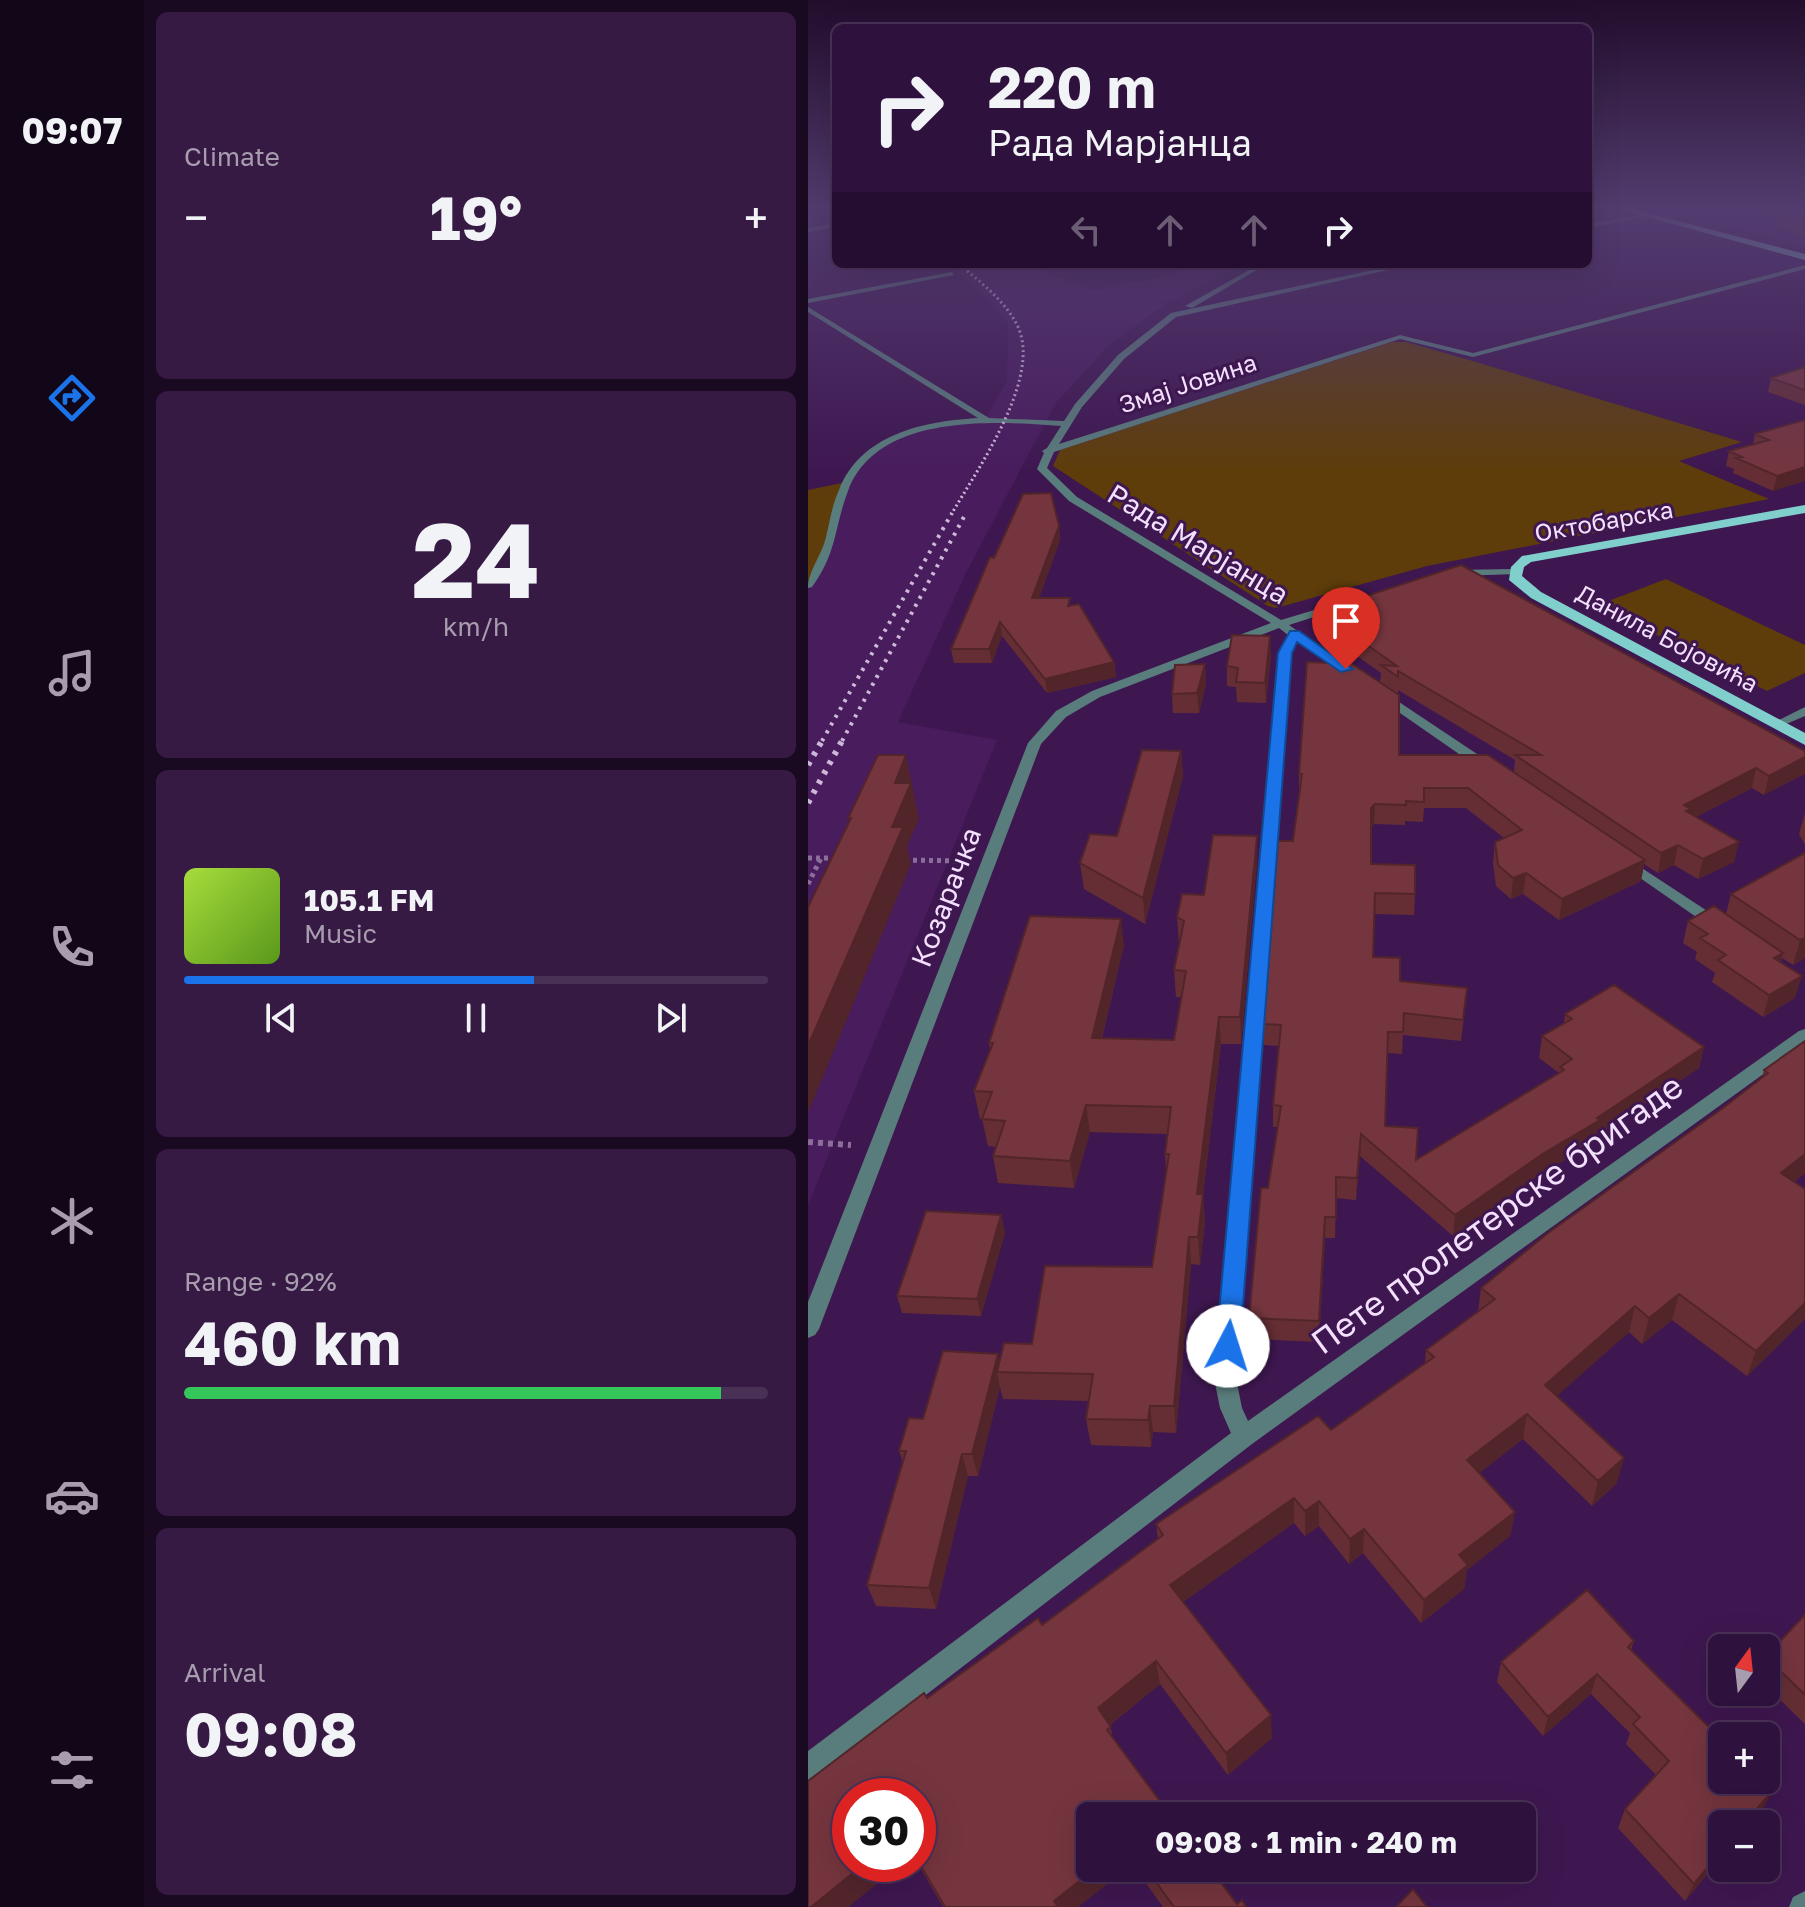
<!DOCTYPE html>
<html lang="en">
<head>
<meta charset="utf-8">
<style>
	body { margin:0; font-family:"Golos Text",sans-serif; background:#361a43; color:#f1f3f6; height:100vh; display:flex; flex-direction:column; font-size:30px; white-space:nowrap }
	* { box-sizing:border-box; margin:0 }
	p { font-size:26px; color:#a79daf }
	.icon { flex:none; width:44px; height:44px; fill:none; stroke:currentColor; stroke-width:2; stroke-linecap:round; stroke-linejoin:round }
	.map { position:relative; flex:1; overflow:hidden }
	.drawer { display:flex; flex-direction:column; gap:12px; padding:12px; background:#190921; width:664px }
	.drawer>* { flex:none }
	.hud { position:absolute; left:24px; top:24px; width:760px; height:244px; border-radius:12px; box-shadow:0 8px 32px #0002,0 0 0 2px #493156; background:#2e113c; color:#f1f3f6; overflow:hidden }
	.needle { width:52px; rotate:15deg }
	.controls { position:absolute; left:900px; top:1634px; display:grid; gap:16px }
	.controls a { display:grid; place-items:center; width:72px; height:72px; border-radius:12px; background:#2e113c; box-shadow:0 8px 32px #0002,0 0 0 2px #493156; font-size:40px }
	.speed { position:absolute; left:24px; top:1778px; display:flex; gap:16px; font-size:40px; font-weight:700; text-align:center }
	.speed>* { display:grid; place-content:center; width:104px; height:104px; border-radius:50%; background:#2e113c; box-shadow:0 8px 32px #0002,0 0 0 2px #493156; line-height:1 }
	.speed .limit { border:12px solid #d22; background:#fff; color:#111 }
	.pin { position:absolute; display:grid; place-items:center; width:68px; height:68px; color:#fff; margin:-82px -34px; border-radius:50% 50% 50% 0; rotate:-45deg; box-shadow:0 0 8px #0007 }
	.pin .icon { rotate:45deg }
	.me { position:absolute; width:88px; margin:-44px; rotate:5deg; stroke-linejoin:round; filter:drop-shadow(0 0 6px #0008) }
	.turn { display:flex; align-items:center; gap:28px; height:168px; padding:0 24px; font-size:36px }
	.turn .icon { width:104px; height:104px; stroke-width:2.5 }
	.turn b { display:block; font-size:56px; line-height:68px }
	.lanes { display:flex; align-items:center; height:76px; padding:0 24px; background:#0003; justify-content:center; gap:40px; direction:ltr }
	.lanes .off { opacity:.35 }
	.big { font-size:60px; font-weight:700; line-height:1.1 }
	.drawer .card { flex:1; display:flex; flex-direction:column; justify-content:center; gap:12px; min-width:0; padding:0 28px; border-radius:12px; background:#361a43 }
	.drawer .dial { align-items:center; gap:0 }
	.dial b { font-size:104px; line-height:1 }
	.song { display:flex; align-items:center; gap:24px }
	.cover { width:96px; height:96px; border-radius:12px; background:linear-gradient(135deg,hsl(80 70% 55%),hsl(90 70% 35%)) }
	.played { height:8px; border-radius:4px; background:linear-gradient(90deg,#1a73e8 60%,#493156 60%) }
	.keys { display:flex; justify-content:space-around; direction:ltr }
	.heat { display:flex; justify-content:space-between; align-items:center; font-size:44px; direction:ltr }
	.charge { height:12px; border-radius:6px; background:linear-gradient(90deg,#34c759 92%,#493156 0) }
	.trip { position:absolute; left:268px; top:1802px; width:460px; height:80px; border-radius:12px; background:#2e113c; box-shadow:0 8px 32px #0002,0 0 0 2px #493156; font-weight:700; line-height:80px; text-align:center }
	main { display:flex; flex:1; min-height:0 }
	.dock { display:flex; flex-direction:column; width:144px; justify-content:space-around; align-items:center; background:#120718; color:#a79daf }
	.dock .icon { width:56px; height:56px }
	.dock .current { color:#1a73e8 }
	.dock b { font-size:36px; color:#f1f3f6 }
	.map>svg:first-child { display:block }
</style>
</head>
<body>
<main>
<nav class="dock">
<b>09:07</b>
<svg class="icon current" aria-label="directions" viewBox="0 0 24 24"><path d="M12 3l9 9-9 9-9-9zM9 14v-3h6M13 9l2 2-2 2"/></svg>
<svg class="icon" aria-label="music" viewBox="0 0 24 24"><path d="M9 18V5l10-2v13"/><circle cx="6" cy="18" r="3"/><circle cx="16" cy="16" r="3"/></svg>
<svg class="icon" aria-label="phone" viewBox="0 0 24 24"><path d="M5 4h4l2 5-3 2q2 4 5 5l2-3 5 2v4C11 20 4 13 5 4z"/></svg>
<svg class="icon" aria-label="climate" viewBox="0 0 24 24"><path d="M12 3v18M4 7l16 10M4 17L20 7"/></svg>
<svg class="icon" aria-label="car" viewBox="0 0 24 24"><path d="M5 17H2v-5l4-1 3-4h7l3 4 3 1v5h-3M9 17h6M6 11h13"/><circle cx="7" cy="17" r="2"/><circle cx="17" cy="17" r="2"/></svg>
<svg class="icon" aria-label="filters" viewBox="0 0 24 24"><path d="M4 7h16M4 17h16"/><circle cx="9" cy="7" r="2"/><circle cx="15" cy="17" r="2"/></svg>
</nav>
<section class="drawer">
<div class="card"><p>Climate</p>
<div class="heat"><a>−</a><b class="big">19°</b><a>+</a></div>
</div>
<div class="card dial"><b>24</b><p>km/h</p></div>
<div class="card">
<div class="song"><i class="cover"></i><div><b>105.1 FM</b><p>Music</p></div></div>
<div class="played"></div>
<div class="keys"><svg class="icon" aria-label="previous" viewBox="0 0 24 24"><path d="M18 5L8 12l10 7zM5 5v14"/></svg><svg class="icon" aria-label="pause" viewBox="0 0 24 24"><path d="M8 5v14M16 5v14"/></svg><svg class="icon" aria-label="next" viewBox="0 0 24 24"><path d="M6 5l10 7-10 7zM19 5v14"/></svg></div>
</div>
<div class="card"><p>Range · 92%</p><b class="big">460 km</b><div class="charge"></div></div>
<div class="card"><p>Arrival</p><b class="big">09:08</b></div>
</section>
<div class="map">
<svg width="997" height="1907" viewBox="0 0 997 1907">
	<rect width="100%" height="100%" fill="#3e1750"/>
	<path fill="#481c5d" d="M840,206H997V247Z
		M140,264H192L199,269L220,265L285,290L354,277L397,264H442L359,303L300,346L247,404L158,573L90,722L189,740L0,1205V585L10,573L39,482L64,451L114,430L177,419L199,381L200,322L178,297Z"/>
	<path fill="#5e3d0a" d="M584,342H598L668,362L934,442L871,461L961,499L619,566L468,608L460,606L245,466L252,450Z
		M39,482L10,573L0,585V490Z
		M858,579L997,645V673L959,691L790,605Z"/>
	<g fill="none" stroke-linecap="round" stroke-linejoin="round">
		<path stroke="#8c6e9a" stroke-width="5" stroke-dasharray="4 4" stroke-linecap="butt" d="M0,858H31
			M97,860L155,861
			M0,884L13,858"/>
		<path stroke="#8c6e9a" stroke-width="6" stroke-dasharray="5 5" stroke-linecap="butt" d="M0,1142L43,1145"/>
		<path fill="#597d7c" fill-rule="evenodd" d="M837,214L835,217L780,228V224Z
			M28,223V227L0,232V228Z
			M456,264H466L447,271L384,308L377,306L443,269Z
			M594,264H607L368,317L316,359L274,407L251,444L592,335L665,353L997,265V269L665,357L592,339L246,452L239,468L269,497L473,620L523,605H531V609L481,625L550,674L544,678L540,677L489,641L483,653L428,1378L434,1408L440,1421L991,1031L997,1029V1044L444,1444L10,1778L0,1781V1751L423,1433L412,1408L406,1378L471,653L480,635L471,628L292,697L258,717L233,744L11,1329L7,1335L0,1338V1302L220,743L248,711L284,691L463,623L261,501L229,469L236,453L234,451L239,448L253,426C186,421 69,413 40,491C26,528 29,553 4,587L0,588C0,571 14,555 18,537C22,521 24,505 31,490C53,434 116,421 170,418L0,312V307L181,418L256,421L267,404L310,355L363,313Z
			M144,272L146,275L0,303V299Z
			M707,569L712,572L711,574L645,576L640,573L645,570Z
			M573,690L684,764V770H674L569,697V691Z
			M997,707V716L969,728L963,724Z
			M817,857L916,922L918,925L916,928H904L812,864L810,861L812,858Z
			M997,1891V1907H981L985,1897Z"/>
		<path fill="#81cfcc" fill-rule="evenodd" d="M799,206H812L997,254V260Z
			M997,505V513L723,562L716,567L714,576L733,592L997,733V745L723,598L701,580L703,567L714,556Z"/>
		<path stroke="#ceb8da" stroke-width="3" stroke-dasharray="2 3" stroke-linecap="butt" d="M143,515C168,471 234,379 210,327C198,301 172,282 151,264"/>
		<path stroke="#ceb8da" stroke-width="4" stroke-dasharray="3 6" stroke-linecap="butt" d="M14,741L144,513
			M34,741L157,515"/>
		<path stroke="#ceb8da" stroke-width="6" stroke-dasharray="4 7" stroke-linecap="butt" d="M0,765L15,739
			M0,803L35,739"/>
	</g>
	<path fill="#652e35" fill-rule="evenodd" d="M942,206H997V237L968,227L970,216Z
		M997,367V405L960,392L963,378Z
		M997,420L965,491L925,473L926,469L918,466L921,451L945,445L947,434Z
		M251,526L252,540L231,598L263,606L306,662L308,677L239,693L194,636L184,663H146L143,649L186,558Z
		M508,609L997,751L956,795L944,788L888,817L926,862L890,879L866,865L850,873L836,864L833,881L751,920L715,894L703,899L688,886L685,863L687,842L696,838L658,808H616L615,822L597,821V825L566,824L563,828V864L607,894L606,915L566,914L565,957L592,981L657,1009L653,1041L595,1035L594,1054L580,1053L577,1126L608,1160L751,1073L731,1058L734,1036L756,1023L757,1014L896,1047L891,1068L788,1137V1142L732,1174L645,1236L552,1156L548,1200L528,1198L527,1238H517L511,1342L442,1339L441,1318L469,1127H465V1105L471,1046L456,1045V1024L485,841L491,793V774L572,682L573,673L508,627ZM590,690L707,760L706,772L591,755Z
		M463,655L458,703L429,702L428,687L419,686V666Z
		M397,664L398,684L391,713H365L364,694Z
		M373,751L375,776L337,924L276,889L272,863L309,836Z
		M997,813V845L991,834Z
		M997,853V958L985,965L974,958L973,962L987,998L955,1017L904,982L907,973L887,959L889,952L875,943L880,921L918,914L923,894Z
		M449,861L433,1044H413L395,1195L397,1222L392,1265L383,1264L368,1433L345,1432L343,1447L283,1445L278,1419L281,1401L195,1399L192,1387L170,1476H160L128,1609L68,1606L59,1585L95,1462L91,1451L115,1419L191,1361L224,1344L344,1267L358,1172L357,1154L359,1134L282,1132L266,1188L190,1183L185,1156L188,1147L180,1146L174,1119H172L166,1091L182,1049L181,1043L316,945L294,1038L366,1040L373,997H368L366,970L371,944L369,917L396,895Z
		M997,1041V1173L986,1182L997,1189V1319L939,1376L864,1320L834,1344L821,1332L748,1396L809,1483L784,1506L715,1439L671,1473L707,1512L702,1536L659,1570L656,1589L613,1623L555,1553L541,1564L511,1526L497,1536L486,1523L375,1602L464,1738L420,1775L352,1684L302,1725L305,1738L282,1868H319L270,1907H135L110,1864V1796L42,1864H93L40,1907H0L119,1698L234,1625L350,1539L348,1524L523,1430L617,1363L618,1350L670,1312L673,1288L915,1108L954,1077L956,1070Z
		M193,1215L197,1233L173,1316L94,1313L89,1296Z
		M997,1615V1724L958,1686V1656Z
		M826,1641L823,1650L955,1809L942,1824H914V1857L877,1901L810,1828L817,1809L848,1775L818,1744L822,1733L783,1694L735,1736L689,1682L693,1662Z
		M327,1868H402L429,1904L438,1907H355Z"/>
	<path fill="#52252b" d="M997,467V481L965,491L969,476Z
		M251,526L252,540L226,612L224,598Z
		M192,622L194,636L184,663L181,649Z
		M462,636L463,655L458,703L457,683Z
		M306,662L308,677L239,693L237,679Z
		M397,664L398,684L391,713L389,693Z
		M373,751L375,776L337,924L335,898Z
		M98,755L111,819L99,846L103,864L0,1113V1046L84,827L87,783Z
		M997,757V774L956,795L961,776Z
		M948,768L944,788L880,821L876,805Z
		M567,804L566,824L563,828V808Z
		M449,836V861L433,1044L432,1017Z
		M931,842L926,862L890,879L895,859Z
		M870,845L866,865L850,873L853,853Z
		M837,860L833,881L751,920L754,899Z
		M718,873L715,894L703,899L705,878Z
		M313,919L316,945L287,1065L284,1038Z
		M997,938V958L985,965L992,940Z
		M975,953L969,975L966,958Z
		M994,976L987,998L955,1017L961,995Z
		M411,1017L413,1044L395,1195L397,1222L392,1265L390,1237L389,1194Z
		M896,1047L891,1068L788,1137V1142L732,1174L645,1236L647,1215L736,1153Z
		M278,1105L282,1132L266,1188L262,1161Z
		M553,1134L552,1156L548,1200L549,1178Z
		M997,1154V1173L965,1198L973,1173Z
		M193,1215L197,1233L173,1316L169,1299Z
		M517,1217V1238L511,1342V1321Z
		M381,1237L383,1264L368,1433L366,1406Z
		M871,1294L864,1320L834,1344L841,1318Z
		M997,1303V1319L939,1376L948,1351Z
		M827,1306L821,1332L732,1411L737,1385Z
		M190,1354L194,1372H189L192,1387L170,1476L164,1454Z
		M342,1406L345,1432L343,1447L340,1420Z
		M719,1414L715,1439L656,1485L659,1460Z
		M154,1454L160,1476L128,1609L121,1588Z
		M816,1458L809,1483L784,1506L790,1481Z
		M486,1498V1523L365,1609L362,1585Z
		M511,1501V1526L497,1536V1511Z
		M707,1512L702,1536L659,1570L656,1589L613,1623L616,1600L651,1555Z
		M556,1529L555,1553L541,1564L542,1539Z
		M348,1661L352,1684L295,1730L290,1708Z
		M789,1674L783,1694L735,1736L740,1717Z
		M463,1715L464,1738L420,1775L418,1753Z
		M965,1790L955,1809L942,1824H936Z
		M914,1850V1857L877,1901L886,1884Z
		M56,1864H93L40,1907H3Z
		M288,1868H319L270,1907H248L246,1901Z"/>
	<path fill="#75353e" stroke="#52252b" stroke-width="2" d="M993,206H997V218L972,210L995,207Z
		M997,367V390L963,378Z
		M997,420V467L969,476L928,458L934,457L921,451L961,440L947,434Z
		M243,493L251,526L224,598H262L260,606L271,604L306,662L237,679L192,622L181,649H143L182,557L186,558L215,494Z
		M653,565L997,751V757L961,776L948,768L876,805L883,809L878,811L931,842L895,859L870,845L853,853L707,755H733L590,671V677L573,665L589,666L508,609L549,599Z
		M424,635L462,636L457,683L428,682L430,668L419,666Z
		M499,662L544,664L591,695V755H680L837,860L754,899L718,873L705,878L690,865L687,842L714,830L660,788H616V802L598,801V805L567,804L563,808V864L607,865V894L567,893L565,957L592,958V981L659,988L655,1020L596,1013L595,1032H580L577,1126L610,1128L608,1160L756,1070L752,1067L764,1059L734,1036L764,1019L757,1014L806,985L896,1047L789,1118L792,1120L736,1153L647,1215L553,1134L549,1178L528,1177V1217H517L511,1321L441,1318L453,1188H460L473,1106L465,1105L473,1025L456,1024L470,841H485L494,774H491Z
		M397,664L389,693L364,694L367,665Z
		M334,750L373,751L335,898L272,863L282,834L309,836Z
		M70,755H98L87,783H103L84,827H95L0,1046V907L43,818H40Z
		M405,835L449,836L432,1017H411L389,1194H395L390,1237H381L366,1406H342L340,1420L278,1419L285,1374L189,1372L196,1343L224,1344L237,1266L344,1267L361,1154H357L363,1107L278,1105L262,1161L185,1156L197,1121L174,1119L184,1092L166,1091L185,1043H181L222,916L313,919L284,1038L366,1040L378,971L366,970L376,921L369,917L374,894L396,895Z
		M997,853V938L992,940L923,894Z
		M906,906L975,953L966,958L994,976L961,995L910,960L918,955L892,938L900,934L880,921Z
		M997,1041V1154L973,1173L997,1189V1303L948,1351L871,1294L841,1318L827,1306L737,1385L816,1458L790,1481L719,1414L659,1460L707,1512L651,1555L660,1565L616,1600L556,1529L542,1539L511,1501L497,1511L486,1498L362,1585L463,1715L418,1753L348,1661L290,1708L303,1727L299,1730L363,1816H282V1868H288L246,1901L250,1907H137L110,1861V1796H42V1864H56L3,1907H0V1781L116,1693L119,1698L230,1618L234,1625L355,1535L348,1524L510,1416L523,1430L626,1357L618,1350L687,1299L673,1288L740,1233L915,1108L960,1073L956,1070Z
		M118,1211L193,1215L169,1299L89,1296Z
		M135,1351L190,1354L164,1454H154L121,1588L59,1585L98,1451H91L101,1418L115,1419Z
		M779,1590L826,1641L820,1647L914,1740V1780H955L965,1790L936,1824H914V1850L886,1884L817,1809L861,1761L825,1724L832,1717L789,1674L740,1717L693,1662Z
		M997,1615V1695L958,1657V1656Z
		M338,1868H402L429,1904L434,1900L438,1907H366Z
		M605,1889L619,1907H588Z"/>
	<linearGradient id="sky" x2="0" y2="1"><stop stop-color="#220d2c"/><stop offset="0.44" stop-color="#523c6f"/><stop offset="1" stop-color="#523c6f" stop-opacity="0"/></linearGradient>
	<rect width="997" height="473" fill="url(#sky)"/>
	<path fill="#1a73e8" stroke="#114b97" stroke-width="2" d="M482,631H491L545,669L533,672L489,642L484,653L432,1346L428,1354L420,1357L411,1354L408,1346L470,653Z"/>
	<g text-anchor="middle" stroke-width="6" stroke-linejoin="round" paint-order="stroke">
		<g font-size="24" fill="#f2e0fc" stroke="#3e1750">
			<text transform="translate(380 384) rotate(-18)" y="8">Змај Јовина</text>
			<text transform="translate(796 522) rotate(-10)" y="8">Октобарска</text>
			<text transform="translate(859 639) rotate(28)" y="8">Данила Бојовића</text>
		</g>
		<g font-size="28" fill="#f2e0fc" stroke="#3e1750">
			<text transform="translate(390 544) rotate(31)" y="10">Рада Марјанца</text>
			<text transform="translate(138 897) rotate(-69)" y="10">Козарачка</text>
		</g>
		<g font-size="34" fill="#f2e0fc" stroke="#3e1750">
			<text transform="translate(689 1214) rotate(-36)" y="12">Пете пролетерске бригаде</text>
		</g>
	</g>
</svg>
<div class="controls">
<a><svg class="needle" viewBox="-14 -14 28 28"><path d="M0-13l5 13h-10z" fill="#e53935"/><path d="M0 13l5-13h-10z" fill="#a79daf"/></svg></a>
<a>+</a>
<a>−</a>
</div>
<div class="speed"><div class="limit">30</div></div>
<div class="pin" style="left:538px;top:669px;background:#d93025"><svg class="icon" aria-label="arrive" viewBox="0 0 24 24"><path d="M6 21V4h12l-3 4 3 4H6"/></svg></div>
<svg class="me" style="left:420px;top:1346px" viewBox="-20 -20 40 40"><circle r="19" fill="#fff"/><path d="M0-13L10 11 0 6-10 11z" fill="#1a73e8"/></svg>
<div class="trip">09:08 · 1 min · 240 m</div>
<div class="hud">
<div class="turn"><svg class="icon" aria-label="right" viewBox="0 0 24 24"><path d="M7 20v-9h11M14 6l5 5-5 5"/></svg><div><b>220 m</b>Рада Марјанца</div></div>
<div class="lanes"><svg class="icon off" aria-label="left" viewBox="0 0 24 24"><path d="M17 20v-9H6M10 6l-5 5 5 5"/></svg><svg class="icon off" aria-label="ahead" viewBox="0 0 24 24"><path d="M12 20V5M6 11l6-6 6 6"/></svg><svg class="icon off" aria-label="ahead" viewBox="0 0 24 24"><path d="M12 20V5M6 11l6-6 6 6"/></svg><svg class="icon" aria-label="right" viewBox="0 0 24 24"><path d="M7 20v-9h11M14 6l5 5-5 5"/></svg></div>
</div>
</div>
</main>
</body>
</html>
